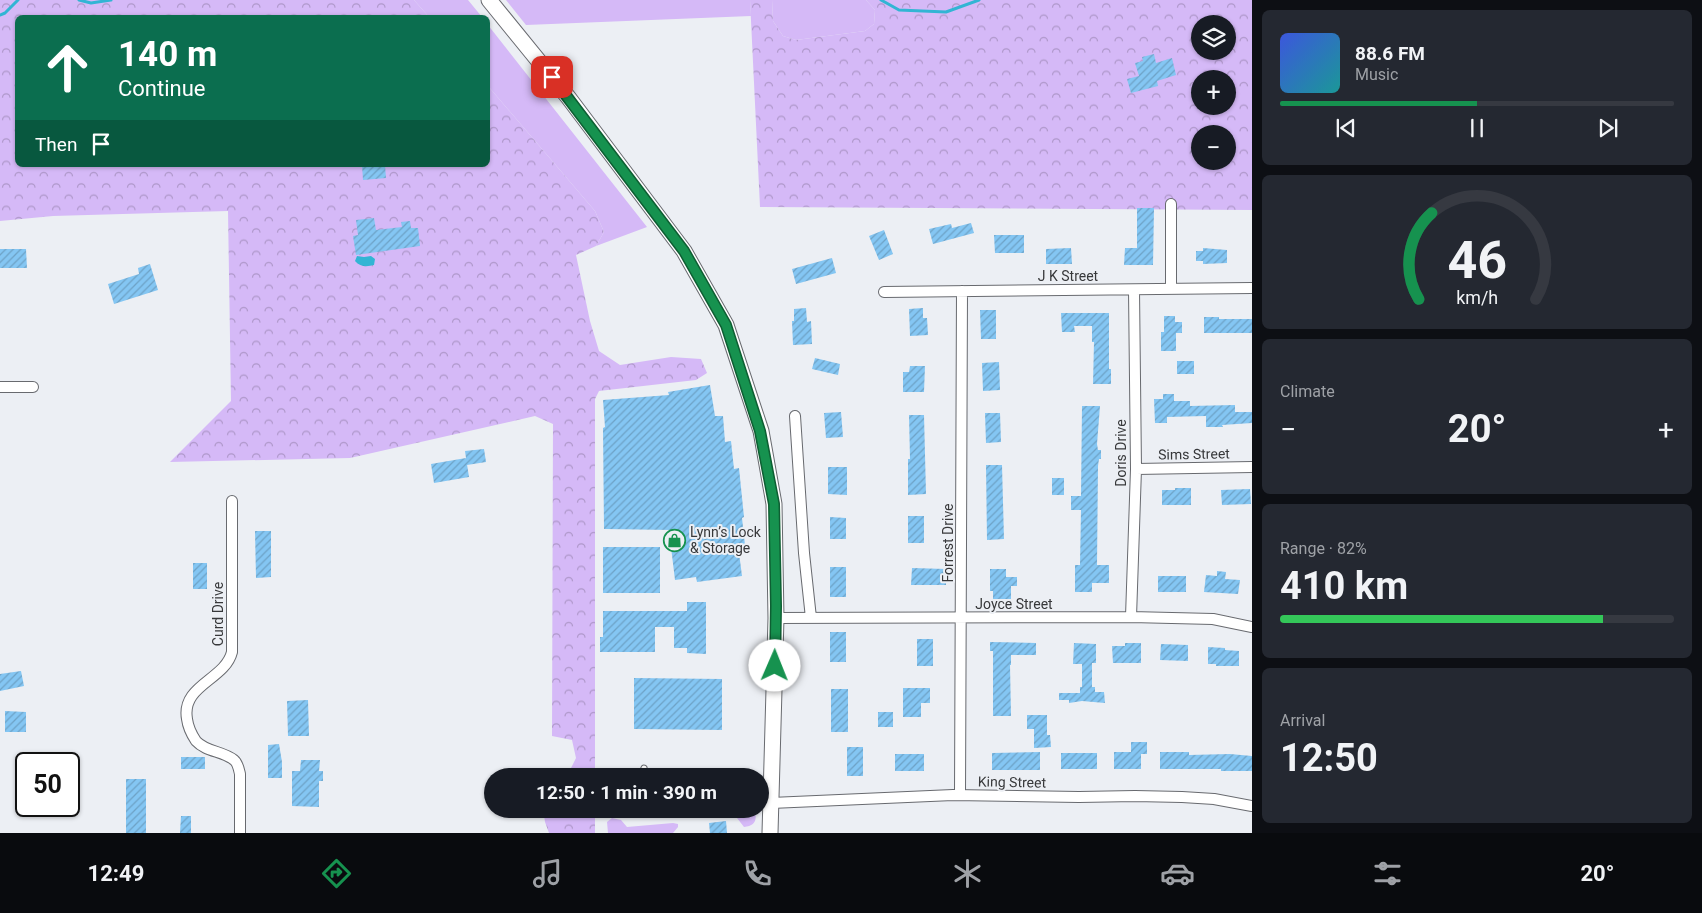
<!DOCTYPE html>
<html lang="en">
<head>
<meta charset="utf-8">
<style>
	body { margin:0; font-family:Roboto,sans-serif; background:#242831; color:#f1f3f6; height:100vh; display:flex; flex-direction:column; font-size:19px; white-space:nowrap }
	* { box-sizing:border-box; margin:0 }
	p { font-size:16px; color:#9ea1a6 }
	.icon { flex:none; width:28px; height:28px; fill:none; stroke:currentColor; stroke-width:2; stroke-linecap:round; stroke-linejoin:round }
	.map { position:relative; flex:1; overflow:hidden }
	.sheet { display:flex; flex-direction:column; gap:10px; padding:10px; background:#0d0f14; width:450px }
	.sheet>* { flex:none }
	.hud { position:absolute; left:15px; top:15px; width:475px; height:152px; border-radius:8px; box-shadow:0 1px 4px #0004; background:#0b6e4f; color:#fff; overflow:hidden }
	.buttons { position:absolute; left:1191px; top:15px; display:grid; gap:10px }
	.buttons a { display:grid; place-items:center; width:45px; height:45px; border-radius:50%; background:#171b24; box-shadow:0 1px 4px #0004; font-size:25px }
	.speed { position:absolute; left:15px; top:752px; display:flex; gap:10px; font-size:25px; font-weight:700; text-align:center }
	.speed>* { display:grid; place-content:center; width:65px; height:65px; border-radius:50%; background:#171b24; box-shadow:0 1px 4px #0004; line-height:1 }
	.speed .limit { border:2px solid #111; border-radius:8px; background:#fff; color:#111 }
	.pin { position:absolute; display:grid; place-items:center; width:42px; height:42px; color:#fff; margin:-21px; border-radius:10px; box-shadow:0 2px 8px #0006 }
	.me { position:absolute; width:55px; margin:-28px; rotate:1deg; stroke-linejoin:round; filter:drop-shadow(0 0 4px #0008) }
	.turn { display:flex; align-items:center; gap:18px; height:105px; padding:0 20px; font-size:22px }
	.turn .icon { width:65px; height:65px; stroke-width:2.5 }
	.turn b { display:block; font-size:35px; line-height:42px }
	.then { display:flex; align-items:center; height:48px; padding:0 20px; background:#0003; gap:10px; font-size:19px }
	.big { font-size:38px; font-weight:700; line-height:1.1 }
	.sheet .widget { flex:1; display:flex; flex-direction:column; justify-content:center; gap:8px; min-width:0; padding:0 18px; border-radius:8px; background:#242831 }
	.sheet .dial { align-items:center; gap:0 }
	.dial svg { height:130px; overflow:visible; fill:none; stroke:#363941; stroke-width:7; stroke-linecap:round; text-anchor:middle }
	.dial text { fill:#f1f3f6; stroke:none }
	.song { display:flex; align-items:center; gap:15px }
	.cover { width:60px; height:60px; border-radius:8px; background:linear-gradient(135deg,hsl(230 70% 55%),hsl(180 70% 35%)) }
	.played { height:5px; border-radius:2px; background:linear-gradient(90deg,#16924f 50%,#363941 50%) }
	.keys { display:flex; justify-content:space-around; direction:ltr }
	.heat { display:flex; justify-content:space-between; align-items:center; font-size:28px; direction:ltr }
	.charge { height:8px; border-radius:4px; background:linear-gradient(90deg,#34c759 82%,#363941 0) }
	.trip { position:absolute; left:484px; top:768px; width:285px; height:50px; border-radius:25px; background:#171b24; box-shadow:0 1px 4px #0004; font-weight:700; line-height:50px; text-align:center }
	.dock { display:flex; height:80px; justify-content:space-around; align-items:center; background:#090b0e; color:#9ea1a6 }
	.dock .icon { width:35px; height:35px }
	.dock .on { color:#16924f }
	.dock b { font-size:22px; color:#f1f3f6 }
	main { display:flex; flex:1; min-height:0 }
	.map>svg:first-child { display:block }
</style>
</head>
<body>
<main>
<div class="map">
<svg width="1252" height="833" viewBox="0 0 1252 833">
	<defs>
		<pattern id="forest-crowns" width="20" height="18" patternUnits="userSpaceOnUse" patternTransform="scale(1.25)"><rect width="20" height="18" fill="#d5b9f7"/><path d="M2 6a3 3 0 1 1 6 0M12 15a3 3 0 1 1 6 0" fill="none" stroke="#ae97c9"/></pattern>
		<pattern id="water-ripples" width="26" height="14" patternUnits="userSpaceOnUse" patternTransform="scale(1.25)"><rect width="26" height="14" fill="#32b5d4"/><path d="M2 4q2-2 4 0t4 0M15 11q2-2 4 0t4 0" fill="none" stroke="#2b94ad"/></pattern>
		<pattern id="building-hatch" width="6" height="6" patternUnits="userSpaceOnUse" patternTransform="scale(1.25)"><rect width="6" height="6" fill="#84c6f3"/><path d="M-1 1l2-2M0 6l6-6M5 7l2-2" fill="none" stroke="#6da2c6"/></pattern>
	</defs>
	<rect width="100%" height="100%" fill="#eceff4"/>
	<path fill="#d5b9f7" d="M414,0H468L482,17H429Z
		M506,0H750L751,16L526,25Z
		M772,0H866L875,10L874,24L865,31L796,40L783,36L773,21Z
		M488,25L647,227L596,246L604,232L595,211L488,86Z
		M746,809H754C758,820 755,826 744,827L737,818L741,812Z
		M612,818L621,820L627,827L673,823L678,824V827L673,833H608L607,822Z"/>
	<path fill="url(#forest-crowns)" fill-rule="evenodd" d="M0,0H414L429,17L18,18V165H488V86L595,211L604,232L596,246L576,255L590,321L599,351L620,365L671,357L701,359L707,373L696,380L599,391L595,399V776H539V775L569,772L576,758L572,740L552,736L553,424L535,416L350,458L170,462L231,401L228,211L53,216L0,221Z
		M750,0H772L773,21L783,36L796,40L865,31L874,24L875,10L866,0H1252V210L760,207ZM1200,24H1228V51H1200ZM1200,79H1228V106H1200ZM1200,134H1228V161H1200Z
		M543,809H595V833H549L545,822Z"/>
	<path fill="url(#water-ripples)" d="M357,256L364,257L371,256L375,259L374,265C367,267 360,267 355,261Z"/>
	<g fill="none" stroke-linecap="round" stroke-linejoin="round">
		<path stroke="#32b5d4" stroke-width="3" d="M79,0L91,3L111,0
			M881,0L899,10L946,12L979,0
			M0,15L5,13L18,0"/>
	</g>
	<path fill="url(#building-hatch)" d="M1154,54L1156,63L1172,58L1176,75L1157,81L1158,86L1131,93L1127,79L1139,76L1135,63L1143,61L1142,57Z
		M362,165H385L386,178L363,180Z
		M1137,208H1154L1153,265H1124L1125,248H1137Z
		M374,218L376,230L402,227L401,222L410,221L411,228H418L420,246L356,255L353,236L358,235L356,220Z
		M971,223L974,233L933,244L929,229L951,224L952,228Z
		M884,230L893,254L879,260L869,236Z
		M994,235H1024V253H995Z
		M1071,248L1072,264H1046V249Z
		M1203,248L1227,250V263L1203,264V261H1196V251H1203Z
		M0,249H26L27,268H0Z
		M832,258L836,273L796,284L792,269Z
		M150,264L158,290L114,304L108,284L139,274L138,268Z
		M806,308L807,322L811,321L812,344L793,345L792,321H794V309Z
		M923,308V318H927L928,335L910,336L909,309Z
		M980,310H996V339H981Z
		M1061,313H1109V369H1111V384H1093L1094,342H1092V326H1074L1075,332H1062Z
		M1164,316H1175V322H1182V333H1176V351H1161V332H1164Z
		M1204,317H1219V319H1252V333H1204Z
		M815,358L840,364L838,375L812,369Z
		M1177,361H1194V374H1177Z
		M999,362L1000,390L983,391L982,363Z
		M910,366H925L924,392H903V372H909Z
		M710,385L715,416H723L725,442L731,441L734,469L739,468L744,517L742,518L745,545H738L742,576L697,582L696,577L675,580L671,547H673L672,530L604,529L603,428L605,427L603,400L669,395L668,392Z
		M1163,394H1174V401H1190V406L1235,405V412H1252V423L1222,425L1223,427H1206V416L1167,417V423H1155L1154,399H1163Z
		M1082,406H1100L1097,444L1098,450H1101V459H1099L1098,466L1097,565H1109V583H1092V592H1075V565H1080L1081,510H1071V496H1081Z
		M841,412L843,437L826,438L824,413Z
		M985,413H1000L1001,442L986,443Z
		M909,415H924L926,494L908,495V459H910Z
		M484,449L486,462L467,465L465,451Z
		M466,458L469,477L434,483L431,464Z
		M986,465H1002L1004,539L987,540Z
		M828,467H847V495L828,494Z
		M1052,478H1064V495H1052Z
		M1175,488H1191V505H1162V490H1175Z
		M1250,489L1251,504L1222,505L1221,490Z
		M908,516H924V543H908Z
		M830,517L846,518V539H830Z
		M255,531H271V577L256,578Z
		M603,547H660V593H603Z
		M193,563H207V589H193Z
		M830,567H846V597H830Z
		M912,568L946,569V585H911Z
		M990,569H1006V577H1017V586H1011V599H993V591H990Z
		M1217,571L1226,572L1225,579L1240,580L1238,594L1204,592L1206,575L1217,576Z
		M1158,576H1186V592H1158Z
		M687,602H706V654L687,653V648H674V627H655V652H600V637H603V611H687Z
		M830,632H846V662H830Z
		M917,639H933V666H917Z
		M990,642L1036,643V655H1011V665H1010L1011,716H993V651H990Z
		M1074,643L1096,644V663H1092V687H1095V692H1104L1105,703L1082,701L1069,703V700H1059V693H1080V687H1082V664H1073Z
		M1125,643H1141V663H1113L1112,646H1125Z
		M1161,644L1188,645V661L1160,660Z
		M1208,647L1225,648V650L1239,651V666H1216V664H1208Z
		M21,671L24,686L0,691V674Z
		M634,678L722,679V730L634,729Z
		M903,688H930V703H921V717H903Z
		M831,689H848V732H831Z
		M308,700L309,736H288L287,701Z
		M5,711L26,712V732H5Z
		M878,712H893V727H878Z
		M1027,715H1047V735H1050L1051,747L1034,748V729H1027Z
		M1131,742H1147V754H1141V769H1114V752H1131Z
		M279,744L282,762V778H268V745Z
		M847,747H863V776H847Z
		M1040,752V770H992V753Z
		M1160,752H1189V755L1230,754L1252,756V771H1221V769H1160Z
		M1061,753H1097V769H1061Z
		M895,754H924V771H895Z
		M181,757H205V769H181Z
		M301,760H320L319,771H323V781H319V807L292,806V771H300Z
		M126,779H146V833H126Z
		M181,816H191V833H180Z
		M726,821L727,833H710L709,823Z"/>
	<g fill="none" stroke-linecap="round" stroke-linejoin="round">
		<defs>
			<path id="lane" d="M641,776L644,768"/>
			<path id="street" d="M1171,289V204
				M884,292L1252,288
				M0,387H33
				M795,416L804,553L811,618
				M1136,469L1252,467
				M232,501V652C225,680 181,685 187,719C188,727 192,735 196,741C206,752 223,751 234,760C238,763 239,770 240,774V833
				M1131,617L1136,469L1134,290
				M776,618L1131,617L1213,619L1252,627
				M960,795L962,291
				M771,803L953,795L1079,797L1135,796L1182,797L1214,799L1252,806"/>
			<path id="secondary" d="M489,0L568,97L684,251L726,325L761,431L774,504L776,618L770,833"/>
		</defs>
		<use href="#lane" stroke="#686a6f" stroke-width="7"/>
		<use href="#street" stroke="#686a6f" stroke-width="12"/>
		<use href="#secondary" stroke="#686a6f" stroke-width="17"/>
		<use href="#lane" stroke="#fff" stroke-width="5"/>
		<use href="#street" stroke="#fff" stroke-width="10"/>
		<use href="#secondary" stroke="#fff" stroke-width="15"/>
	</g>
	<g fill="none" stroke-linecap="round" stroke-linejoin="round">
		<defs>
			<path id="route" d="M552,77L684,251L726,325L760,431L774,504L776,606L775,666"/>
		</defs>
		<use href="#route" stroke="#0e5f33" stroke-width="12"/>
		<use href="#route" stroke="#16924f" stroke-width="9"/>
	</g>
	<defs>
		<symbol id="shop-ring" viewBox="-11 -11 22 22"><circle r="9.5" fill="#eceff4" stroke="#16924f" stroke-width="1.5"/><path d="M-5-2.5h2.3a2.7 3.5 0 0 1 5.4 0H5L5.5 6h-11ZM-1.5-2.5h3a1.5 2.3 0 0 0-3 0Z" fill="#16924f"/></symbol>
	</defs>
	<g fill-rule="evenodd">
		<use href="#shop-ring" x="662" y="528" width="25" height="25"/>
	</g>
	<g text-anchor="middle" stroke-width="4" stroke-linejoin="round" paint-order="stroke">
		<g font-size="14" fill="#37383a" stroke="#eceff4">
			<text x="1068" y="281">J K Street</text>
			<text transform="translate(1121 453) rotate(-90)" y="5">Doris Drive</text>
			<text transform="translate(1194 454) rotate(-1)" y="5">Sims Street</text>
			<text transform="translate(948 543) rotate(-90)" y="5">Forrest Drive</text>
			<text x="1014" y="609">Joyce Street</text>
			<text transform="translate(218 614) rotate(-90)" y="5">Curd Drive</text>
			<text transform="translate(1012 782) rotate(1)" y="5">King Street</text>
		</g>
		<g font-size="14" fill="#37383a" stroke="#eceff4" text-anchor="start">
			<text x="690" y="537">Lynn’s Lock<tspan x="690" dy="16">&amp; Storage</tspan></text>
		</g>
	</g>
</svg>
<div class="buttons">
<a><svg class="icon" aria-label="layers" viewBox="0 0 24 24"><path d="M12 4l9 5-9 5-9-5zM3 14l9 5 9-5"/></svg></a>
<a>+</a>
<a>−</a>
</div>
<div class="speed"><div class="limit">50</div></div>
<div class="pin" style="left:552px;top:77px;background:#d93025"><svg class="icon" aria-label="arrive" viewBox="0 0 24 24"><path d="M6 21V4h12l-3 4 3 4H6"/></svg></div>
<svg class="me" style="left:775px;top:666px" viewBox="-20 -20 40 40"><circle r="19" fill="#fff"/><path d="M0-13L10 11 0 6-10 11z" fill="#16924f"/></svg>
<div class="trip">12:50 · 1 min · 390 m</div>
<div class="hud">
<div class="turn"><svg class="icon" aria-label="ahead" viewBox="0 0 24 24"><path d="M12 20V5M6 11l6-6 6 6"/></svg><div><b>140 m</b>Continue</div></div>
<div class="then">Then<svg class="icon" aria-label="arrive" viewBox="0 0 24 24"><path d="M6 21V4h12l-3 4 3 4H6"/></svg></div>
</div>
</div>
<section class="sheet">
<div class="widget">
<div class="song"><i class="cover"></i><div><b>88.6 FM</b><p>Music</p></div></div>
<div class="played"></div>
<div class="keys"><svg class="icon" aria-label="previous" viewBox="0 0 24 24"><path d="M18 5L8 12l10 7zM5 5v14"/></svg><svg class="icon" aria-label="pause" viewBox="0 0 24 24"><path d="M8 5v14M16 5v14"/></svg><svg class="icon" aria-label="next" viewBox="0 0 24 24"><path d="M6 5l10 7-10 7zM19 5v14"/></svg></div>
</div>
<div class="widget dial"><svg viewBox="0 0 100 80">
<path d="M14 69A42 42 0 1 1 86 69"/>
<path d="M14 69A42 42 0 0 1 22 16" stroke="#16924f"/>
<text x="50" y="56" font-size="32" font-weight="700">46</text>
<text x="50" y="72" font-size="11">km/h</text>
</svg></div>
<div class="widget"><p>Climate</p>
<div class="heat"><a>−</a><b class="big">20°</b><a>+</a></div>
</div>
<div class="widget"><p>Range · 82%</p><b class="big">410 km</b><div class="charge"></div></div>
<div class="widget"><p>Arrival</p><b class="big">12:50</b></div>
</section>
</main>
<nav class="dock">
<b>12:49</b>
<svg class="icon on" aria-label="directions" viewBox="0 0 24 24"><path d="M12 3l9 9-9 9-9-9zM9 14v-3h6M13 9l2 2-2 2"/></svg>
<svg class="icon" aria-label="music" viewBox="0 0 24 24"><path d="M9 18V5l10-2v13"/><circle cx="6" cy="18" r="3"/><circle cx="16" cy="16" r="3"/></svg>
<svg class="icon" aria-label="phone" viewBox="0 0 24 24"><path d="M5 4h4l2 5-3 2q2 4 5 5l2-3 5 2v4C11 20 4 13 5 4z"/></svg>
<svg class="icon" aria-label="climate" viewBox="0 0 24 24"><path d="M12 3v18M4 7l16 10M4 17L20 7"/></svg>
<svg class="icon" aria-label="car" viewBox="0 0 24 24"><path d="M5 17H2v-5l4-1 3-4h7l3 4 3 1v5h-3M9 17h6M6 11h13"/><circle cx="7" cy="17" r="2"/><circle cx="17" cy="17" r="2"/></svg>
<svg class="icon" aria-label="filters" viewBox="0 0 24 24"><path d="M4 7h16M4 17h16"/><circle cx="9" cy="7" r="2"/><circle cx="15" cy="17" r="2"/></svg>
<b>20°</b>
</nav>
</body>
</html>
